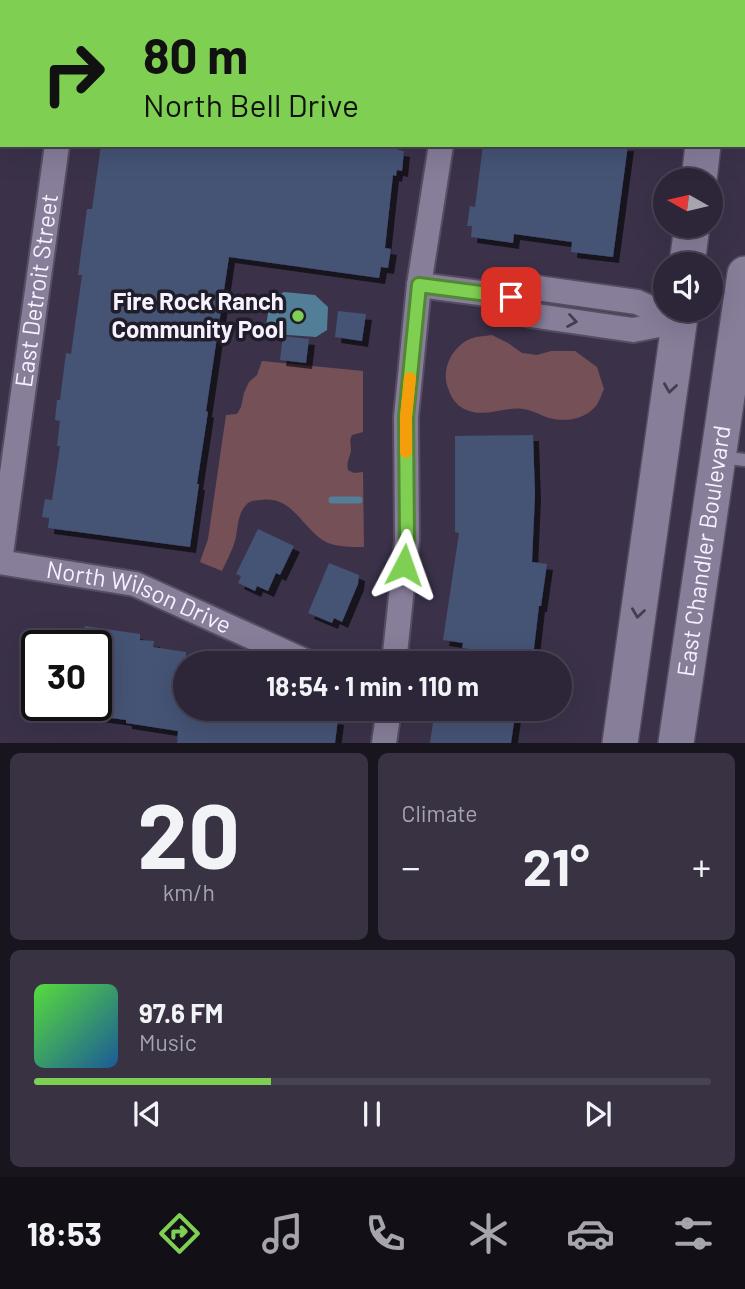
<!DOCTYPE html>
<html lang="en">
<head>
<meta charset="utf-8">
<style>
	body { margin:0; font-family:Barlow,sans-serif; background:#383243; color:#f1f3f6; height:100vh; display:flex; flex-direction:column; font-size:26px; white-space:nowrap }
	* { box-sizing:border-box; margin:0 }
	p { font-size:23px; color:#a6a5ae }
	.icon { flex:none; width:38px; height:38px; fill:none; stroke:currentColor; stroke-width:2; stroke-linecap:round; stroke-linejoin:round }
	.map { position:relative; height:743px; overflow:hidden }
	.drawer { display:flex; flex-direction:column; gap:10px; padding:10px; background:#18151f; flex:1 }
	.drawer>* { flex:none }
	.banner { position:absolute; left:0px; top:0px; width:746px; height:147px; box-shadow:0 7px 28px #0002,0 0 0 2px #484353; background:#7fd052; color:#111; overflow:hidden }
	.needle { width:46px; rotate:278deg }
	.buttons { position:absolute; left:653px; top:168px; display:grid; gap:14px }
	.buttons a { display:grid; place-items:center; width:70px; height:70px; border-radius:50%; background:#2c2638; box-shadow:0 7px 28px #0002,0 0 0 2px #484353; font-size:35px }
	.speed { position:absolute; left:21px; top:630px; display:flex; gap:14px; font-size:35px; font-weight:700; text-align:center }
	.speed>* { display:grid; place-content:center; width:91px; height:91px; border-radius:50%; background:#2c2638; box-shadow:0 7px 28px #0002,0 0 0 2px #484353; line-height:1 }
	.speed .limit { border:4px solid #111; border-radius:10px; background:#fff; color:#111 }
	.pin { position:absolute; display:grid; place-items:center; width:60px; height:60px; color:#fff; margin:-30px; border-radius:14px; box-shadow:0 4px 10px #0006 }
	.me { position:absolute; width:77px; margin:-38px; rotate:4deg; stroke-linejoin:round; filter:drop-shadow(0 0 5px #0008) }
	.turn { display:flex; align-items:center; gap:24px; height:147px; padding:0 28px; font-size:32px }
	.turn .icon { width:91px; height:91px; stroke-width:2.5 }
	.turn b { display:block; font-size:49px; line-height:60px }
	.big { font-size:52px; font-weight:700; line-height:1.1 }
	.drawer .widget { flex:1; display:flex; flex-direction:column; justify-content:center; gap:10px; min-width:0; padding:0 24px; border-radius:10px; background:#383243 }
	.drawer .dial { align-items:center; gap:0 }
	.dial b { font-size:91px; line-height:1 }
	.song { display:flex; align-items:center; gap:21px }
	.cover { width:84px; height:84px; border-radius:10px; background:linear-gradient(135deg,hsl(110 70% 55%),hsl(210 70% 35%)) }
	.played { height:7px; border-radius:4px; background:linear-gradient(90deg,#7fd052 35%,#484353 35%) }
	.keys { display:flex; justify-content:space-around; direction:ltr }
	.heat { display:flex; justify-content:space-between; align-items:center; font-size:38px; direction:ltr }
	.drawer .tiles { flex:1; display:grid; gap:10px; grid-template-columns:1fr 1fr }
	.widget:last-child { grid-column:span 2 }
	.trip { position:absolute; left:173px; top:651px; width:399px; height:70px; border-radius:35px; background:#2c2638; box-shadow:0 7px 28px #0002,0 0 0 2px #484353; font-weight:700; line-height:70px; text-align:center }
	.menu { display:flex; height:112px; justify-content:space-around; align-items:center; background:#120f16; color:#a6a5ae }
	.menu .icon { width:49px; height:49px }
	.menu .on { color:#7fd052 }
	.menu b { font-size:32px; color:#f1f3f6 }
	.map>svg:first-child { display:block }
</style>
</head>
<body>
<div class="map">
<svg width="745" height="743" viewBox="0 0 745 743">
	<defs>
		<filter id="shadow"><feDropShadow dx="6" dy="6" stdDeviation="0" flood-color="#0009"/></filter>
	</defs>
	<rect width="100%" height="100%" fill="#3b324a"/>
	<path fill="#765057" d="M492,335L508,343L522,353L537,355L551,351H575L597,367L604,389C601,395 599,404 594,408C582,420 565,422 549,418C540,415 532,410 523,409C503,406 485,419 464,409C455,404 451,397 448,388C440,367 455,342 476,337C481,336 487,336 492,335Z
		M262,361L363,371V432L352,435C349,441 351,444 351,450C350,458 346,462 348,470L354,473L363,472L364,547C351,547 337,547 326,542C302,529 293,495 261,500C256,500 249,501 246,505C237,514 238,530 235,541C232,551 226,562 222,571L200,562L208,539L226,415L237,414L241,407L244,393L249,382L257,375Z"/>
	<path fill="#537e97" d="M284,292L315,295L328,307L327,330L316,337L274,334L266,326L270,300Z"/>
	<g fill="none" stroke-linecap="round" stroke-linejoin="round">
		<path stroke="#537e97" stroke-width="7" d="M332,500H359"/>
	</g>
	<path fill="#445275" filter="url(#shadow)" d="M101,145H398V150L404,151L402,171L397,170L396,176L393,175L385,248L391,249L388,268L381,267L379,278L229,257L206,411L208,412L197,484H199L190,547L48,528L49,518L42,517L45,499L52,500L60,446H57L60,421L55,420L57,400H60L66,353L71,354L82,275H78L87,209H92Z
		M483,145H628L613,257L571,252L572,242L514,234L513,243L471,237L472,226H467L470,206L475,207Z
		M338,311L366,314L362,341L335,337Z
		M283,336L309,339L306,363L280,360Z
		M533,435L535,494L532,562L547,564L541,606H539L533,657L462,648L463,643L443,640L459,533L455,532V436Z
		M258,529L294,546L280,575L276,573L268,591L257,586L255,591L238,583L241,576L236,574Z
		M329,563L359,575L358,584L342,622L334,618L332,623L308,613Z
		M85,626L140,634V640L154,641L153,647L186,652V709H282L281,711L338,719L335,743H177L178,731L126,723V720L96,716V646H82Z
		M435,709H516L511,743H430Z"/>
	<g fill="none" stroke-linecap="round" stroke-linejoin="round">
		<defs>
			<path id="service" d="M721,457L745,460"/>
			<g id="minor">
				<path d="M77,2V0"/>
				<path d="M464,2V0"/>
				<path d="M419,285L511,297L530,315L633,330L679,321"/>
				<path d="M511,297L530,287L637,302L679,321"/>
				<path id="s1" d="M0,561L57,145"/>
				<path id="s2" d="M0,562L135,584L309,663"/>
				<path d="M394,663L407,540L406,417L419,285L441,145"/>
				<path d="M384,743L389,709"/>
			</g>
			<g id="secondary">
				<path d="M723,2V0"/>
				<path d="M699,180L703,145"/>
				<path d="M687,264L692,226"/>
				<path d="M620,743L681,310"/>
				<path id="s3" d="M676,743L745,274"/>
			</g>
		</defs>
		<use href="#service" stroke="#554d61" stroke-width="16"/>
		<use href="#minor" stroke="#554d61" stroke-width="28"/>
		<use href="#secondary" stroke="#554d61" stroke-width="38"/>
		<use href="#service" stroke="#877e9a" stroke-width="12"/>
		<use href="#minor" stroke="#877e9a" stroke-width="24"/>
		<use href="#secondary" stroke="#877e9a" stroke-width="35"/>
	</g>
	<defs><path id="oneway-chevron" d="M-2-3.5L2.5 0L-2 3.5" fill="none" stroke-width="1.6" stroke-linecap="round" stroke-linejoin="round" transform="scale(1.75)"/></defs>
	<g stroke="#443e50">
		<use href="#oneway-chevron" transform="translate(572 321) rotate(9)"/>
		<use href="#oneway-chevron" transform="translate(670 388) rotate(98)"/>
		<use href="#oneway-chevron" transform="translate(638 613) rotate(98)"/>
	</g>
	<g fill="none" stroke-linecap="round" stroke-linejoin="round">
		<defs>
			<path id="route" d="M404,565L407,540L406,417L419,285L511,297"/>
		</defs>
		<use href="#route" stroke="#538735" stroke-width="18"/>
		<use href="#route" stroke="#7fd052" stroke-width="12"/>
		<path stroke="#f59e0b" stroke-width="12" d="M406,452V417L410,378"/>
	</g>
	<circle fill="#7fd052" stroke="#201c28" stroke-width="2.5" cx="298" cy="316" r="7"/>
	<g text-anchor="middle" stroke-width="7" stroke-linejoin="round" paint-order="stroke">
		<g font-size="24" fill="#f5f1fe" stroke="#201c28">
			<text dy="8" stroke="none"><textPath href="#s1" startOffset="273">East Detroit Street</textPath></text>
			<text dy="8" stroke="none"><textPath href="#s3" startOffset="194">East Chandler Boulevard</textPath></text>
			<text dy="8" stroke="none"><textPath href="#s2" startOffset="144">North Wilson Drive</textPath></text>
		</g>
		<g font-size="24" font-weight="bold" fill="#f5f1fe" stroke="#201c28" text-anchor="end">
			<text x="284" y="310">Fire Rock Ranch<tspan x="284" dy="28">Community Pool</tspan></text>
		</g>
	</g>
</svg>
<div class="buttons">
<a><svg class="needle" viewBox="-14 -14 28 28"><path d="M0-13l5 13h-10z" fill="#e53935"/><path d="M0 13l5-13h-10z" fill="#a6a5ae"/></svg></a>
<a><svg class="icon" aria-label="sound" viewBox="0 0 24 24"><path d="M4 9h4l5-4v14l-5-4H4zM17 9q2 3 0 6"/></svg></a>
</div>
<div class="speed"><div class="limit">30</div></div>
<div class="pin" style="left:511px;top:297px;background:#d93025"><svg class="icon" aria-label="arrive" viewBox="0 0 24 24"><path d="M6 21V4h12l-3 4 3 4H6"/></svg></div>
<svg class="me" style="left:404px;top:565px" viewBox="-20 -20 40 40"><path d="M0-17L14 15 0 8-14 15z" fill="#7fd052" stroke="#fff" stroke-width="4"/></svg>
<div class="trip">18:54 · 1 min · 110 m</div>
<div class="banner">
<div class="turn"><svg class="icon" aria-label="right" viewBox="0 0 24 24"><path d="M7 20v-9h11M14 6l5 5-5 5"/></svg><div><b>80 m</b>North Bell Drive</div></div>
</div>
</div>
<section class="drawer">
<div class="tiles">
<div class="widget dial"><b>20</b><p>km/h</p></div>
<div class="widget"><p>Climate</p>
<div class="heat"><a>−</a><b class="big">21°</b><a>+</a></div>
</div>
<div class="widget">
<div class="song"><i class="cover"></i><div><b>97.6 FM</b><p>Music</p></div></div>
<div class="played"></div>
<div class="keys"><svg class="icon" aria-label="previous" viewBox="0 0 24 24"><path d="M18 5L8 12l10 7zM5 5v14"/></svg><svg class="icon" aria-label="pause" viewBox="0 0 24 24"><path d="M8 5v14M16 5v14"/></svg><svg class="icon" aria-label="next" viewBox="0 0 24 24"><path d="M6 5l10 7-10 7zM19 5v14"/></svg></div>
</div>
</div>
</section>
<nav class="menu">
<b>18:53</b>
<svg class="icon on" aria-label="directions" viewBox="0 0 24 24"><path d="M12 3l9 9-9 9-9-9zM9 14v-3h6M13 9l2 2-2 2"/></svg>
<svg class="icon" aria-label="music" viewBox="0 0 24 24"><path d="M9 18V5l10-2v13"/><circle cx="6" cy="18" r="3"/><circle cx="16" cy="16" r="3"/></svg>
<svg class="icon" aria-label="phone" viewBox="0 0 24 24"><path d="M5 4h4l2 5-3 2q2 4 5 5l2-3 5 2v4C11 20 4 13 5 4z"/></svg>
<svg class="icon" aria-label="climate" viewBox="0 0 24 24"><path d="M12 3v18M4 7l16 10M4 17L20 7"/></svg>
<svg class="icon" aria-label="car" viewBox="0 0 24 24"><path d="M5 17H2v-5l4-1 3-4h7l3 4 3 1v5h-3M9 17h6M6 11h13"/><circle cx="7" cy="17" r="2"/><circle cx="17" cy="17" r="2"/></svg>
<svg class="icon" aria-label="filters" viewBox="0 0 24 24"><path d="M4 7h16M4 17h16"/><circle cx="9" cy="7" r="2"/><circle cx="15" cy="17" r="2"/></svg>
</nav>
</body>
</html>
